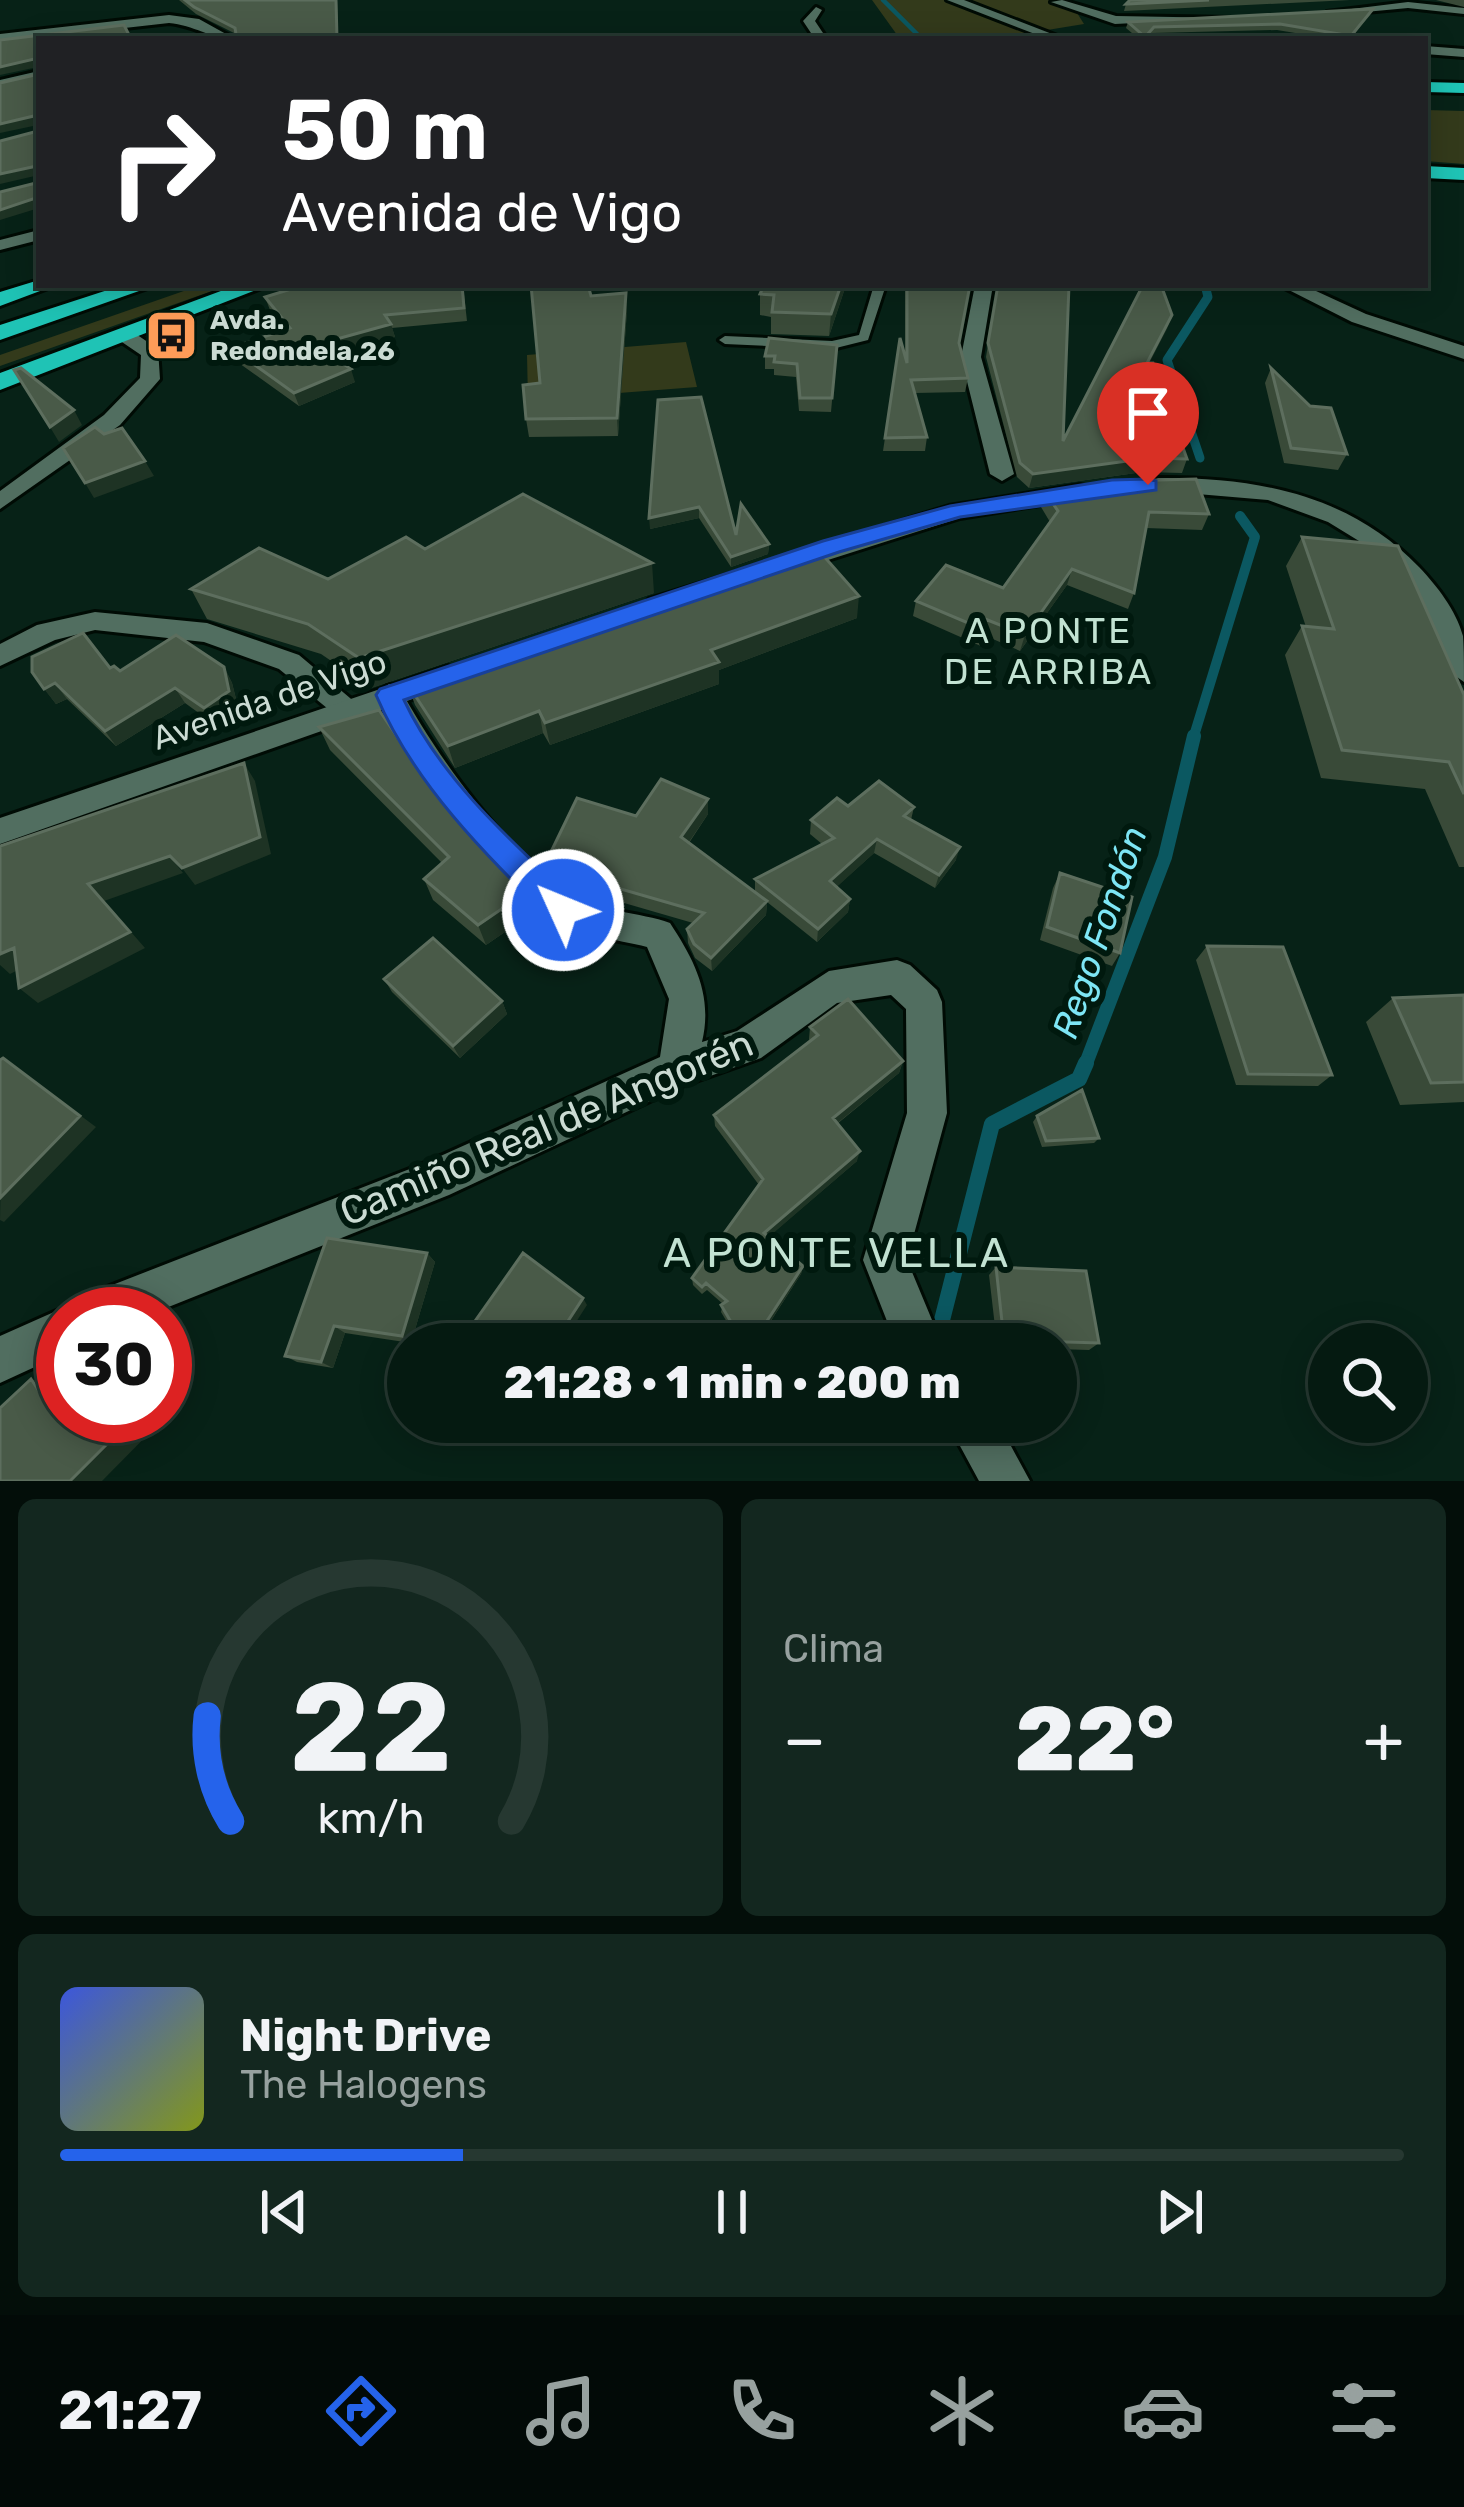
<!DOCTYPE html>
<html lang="es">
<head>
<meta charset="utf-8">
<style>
	body { margin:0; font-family:Rubik,sans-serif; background:#13271f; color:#f1f3f6; height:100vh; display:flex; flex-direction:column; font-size:45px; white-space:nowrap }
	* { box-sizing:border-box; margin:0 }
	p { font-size:39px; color:#97a19f }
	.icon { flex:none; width:66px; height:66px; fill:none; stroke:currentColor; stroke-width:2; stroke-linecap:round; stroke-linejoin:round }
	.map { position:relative; height:1481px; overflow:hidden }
	.details { display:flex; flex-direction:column; gap:18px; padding:18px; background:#030e09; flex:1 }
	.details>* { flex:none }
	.banner { position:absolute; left:36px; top:36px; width:1392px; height:252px; border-radius:0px; box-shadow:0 6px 30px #0003,0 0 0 3px #263831; background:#202124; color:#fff; overflow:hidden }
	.buttons { position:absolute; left:1308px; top:1323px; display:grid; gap:24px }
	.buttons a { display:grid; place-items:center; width:120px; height:120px; border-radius:50%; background:#051a11; box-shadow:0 6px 30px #0003,0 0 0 3px #263831; font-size:60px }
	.speed { position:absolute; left:36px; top:1287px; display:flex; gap:24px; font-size:60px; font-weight:700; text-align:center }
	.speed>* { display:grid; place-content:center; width:156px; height:156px; border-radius:50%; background:#051a11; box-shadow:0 6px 30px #0003,0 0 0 3px #263831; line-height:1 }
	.speed .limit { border:18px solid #d22; background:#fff; color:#111 }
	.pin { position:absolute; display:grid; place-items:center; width:102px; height:102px; color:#fff; margin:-123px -51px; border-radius:50% 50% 50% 0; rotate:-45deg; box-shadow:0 0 12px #0007 }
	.pin .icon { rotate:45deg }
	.me { position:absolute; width:132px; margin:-66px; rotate:314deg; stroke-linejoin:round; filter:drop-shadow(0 0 9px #0008) }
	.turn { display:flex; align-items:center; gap:42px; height:252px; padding:0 48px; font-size:54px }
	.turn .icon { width:156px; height:156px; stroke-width:2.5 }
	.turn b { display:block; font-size:84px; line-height:102px }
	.big { font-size:90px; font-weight:800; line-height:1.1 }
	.details .card { flex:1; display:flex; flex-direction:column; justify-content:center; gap:18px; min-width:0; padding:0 42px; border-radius:18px; background:#13271f }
	.details .dial { align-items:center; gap:0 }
	.dial svg { height:312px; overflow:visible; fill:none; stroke:#263831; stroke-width:7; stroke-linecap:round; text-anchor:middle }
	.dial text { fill:#f1f3f6; stroke:none }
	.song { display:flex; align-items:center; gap:36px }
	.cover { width:144px; height:144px; border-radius:18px; background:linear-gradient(135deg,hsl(230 70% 55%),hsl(70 70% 35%)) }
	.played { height:12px; border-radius:6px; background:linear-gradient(90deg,#2563eb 30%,#263831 30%) }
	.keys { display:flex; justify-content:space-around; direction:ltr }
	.heat { display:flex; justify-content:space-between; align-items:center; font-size:66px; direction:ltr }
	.details .tiles { flex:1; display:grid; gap:18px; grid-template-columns:1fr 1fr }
	.card:last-child { grid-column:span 2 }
	.trip { position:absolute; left:387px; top:1323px; width:690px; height:120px; border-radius:60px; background:#051a11; box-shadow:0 6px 30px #0003,0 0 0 3px #263831; font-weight:800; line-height:120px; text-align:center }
	.menu { display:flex; height:192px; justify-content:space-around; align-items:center; background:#020a07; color:#97a19f }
	.menu .icon { width:84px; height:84px }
	.menu .selected { color:#2563eb }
	.menu b { font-size:54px; color:#f1f3f6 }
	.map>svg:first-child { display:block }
</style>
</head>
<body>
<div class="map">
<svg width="1464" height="1481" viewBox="0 0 1464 1481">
	<rect width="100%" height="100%" fill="#072217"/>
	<path fill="#333a1b" d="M872,0H1069L1084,24L1035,32L1044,39H900Z
		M1425,110L1464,111V164L1425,161Z
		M201,285H229L0,366V355Z
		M686,342L697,387L528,400L527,355Z"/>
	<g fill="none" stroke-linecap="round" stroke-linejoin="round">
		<path stroke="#0b5861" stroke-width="4.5" d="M883,0L922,39"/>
		<path stroke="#0b5861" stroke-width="9" d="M1200,458L1167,360L1208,297L1205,285"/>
		<path stroke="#0b5861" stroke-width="10" d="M1193,739L1255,537L1240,516"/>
		<path stroke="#0b5861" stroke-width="14" d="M1085,1066L1165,857L1194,736"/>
		<path stroke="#0b5861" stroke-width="16" d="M941,1324L992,1124L1079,1079L1086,1063"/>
		<defs>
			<path id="lane" d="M874,285H886L868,340L832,349L725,344L719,340L725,336L832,341L859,335Z"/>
			<path id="street" d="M947,0H964L1065,39H1048Z
				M1062,0L1116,16L1231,18L1115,24L1051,2Z
				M1408,2L1464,8V14L1408,8L1333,15L1327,12Z
				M816,7L822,10L815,21L827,39H815L803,21Z
				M169,15L199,19L235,39C212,39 193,25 169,23L0,42V34Z
				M1425,46L1464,49V57L1425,54Z
				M39,71V79L0,88V80Z
				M39,230V240L0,250V240Z
				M975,285H993L981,357L1014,474L1002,481L990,474L961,357Z
				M1279,285H1303L1366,314L1464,346V359L1352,322Z
				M116,330H130L158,349L160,379L120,425L0,509V491L104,415L140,378L141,355L116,338Z
				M95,612L207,623L299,655L363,709L358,717H338L279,669L204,642L95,630L55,640L0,666V644L37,625Z
				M389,684L399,687C438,758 504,850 571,895C597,912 641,912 670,923C695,961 713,996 702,1042L737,1031L829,971L897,960L910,965L937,990L942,1002L947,1113L907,1260L942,1344H896L863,1260L907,1113L906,1009L891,995L837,1003L761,1058L682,1086L449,1195L151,1314H63V1354L0,1383V1336L63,1308L74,1312L79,1298L425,1163L660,1057L669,999L647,947C618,939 573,936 550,918C485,871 406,768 375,695Z
				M947,1422H998L1030,1481H979Z"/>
			<path id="secondary" d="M1158,478C1255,477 1349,494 1419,567C1437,586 1456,610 1463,636C1464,650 1464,668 1464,682L1450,672L1415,594L1359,541L1328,522L1268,500L1150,490L1146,485Z
				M1080,485L1088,487V497L960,518L658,614L645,605L649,599L949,506Z
				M448,666L462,676L458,683L0,844V818Z"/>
			<path id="highway" d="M1425,82L1464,83V93L1425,92Z
				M1425,166L1464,168V180L1425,178Z
				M39,280V285H56L0,306V292Z
				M123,285H156L0,340V325Z
				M237,285H269L0,390V373Z"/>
		</defs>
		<use href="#lane" stroke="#000b04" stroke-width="6"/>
		<use href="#street" stroke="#000b04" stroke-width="6"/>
		<use href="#secondary" stroke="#000b04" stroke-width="6"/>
		<use href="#highway" stroke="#000b04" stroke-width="6"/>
		<use href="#lane" fill="#516e60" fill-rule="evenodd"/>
		<use href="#street" fill="#516e60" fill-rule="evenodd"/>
		<use href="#secondary" fill="#516e60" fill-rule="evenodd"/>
		<use href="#highway" fill="#1fc3b5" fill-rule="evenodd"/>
	</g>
	<path fill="#394a38" d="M179,0H337L338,39H232L231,36L236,34L196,14Z
		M1130,0H1350L1124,11L1126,4Z
		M1436,0H1464V7Z
		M1373,9L1351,39H1332L1277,30L1152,33L1147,39H1139L1126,28L1128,22Z
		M463,285L467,321L392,328L395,337L330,355L355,382L299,406L236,361L231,348L285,330L270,310L265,297Z
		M764,285H846L829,336L771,334V317L760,315V294Z
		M905,285H970L959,343L968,378L965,392L915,393L927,437L925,451H883L900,338L905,356Z
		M997,285H1069L1063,441L1172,315L1149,363L1187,459L1182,473L1143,472L1029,488L1017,477L986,357Z
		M591,296L627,310L618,436L529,437L526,419L540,383Z
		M837,345L831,412L799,411L796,377L774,375V369H765V356Z
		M1271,368L1347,454L1338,470L1284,463L1265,383Z
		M658,400L736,535L769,544L768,554L731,567L699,518L650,529Z
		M1045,492L1209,514L1202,530L1146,528L1134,593L1128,609L1067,585L1020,651L986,636L983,647L913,616L916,601L1003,588L1050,522L1041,507Z
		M1302,537L1464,695V867H1459L1425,789L1321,778L1285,655L1302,626L1306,627L1286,566Z
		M425,549L654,593L371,688L321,654L207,619L191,589L328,579Z
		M791,563L857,618L719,670V684L550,745L543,733L455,768L415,705L407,683L699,595L746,579V568Z
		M224,667L232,683L238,707L214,724L185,703L116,746L67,699L56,704L32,672L110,668L120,671Z
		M319,727L438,797L525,893L531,914L486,945L433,900L424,879L442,863L330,750Z
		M708,799V814L689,843L755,892V879L822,844L810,834L811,820L848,806L914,807L911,820L956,860L935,888L874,853L836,887L850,899L848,912L817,942L767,902L766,915L712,971L695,958L688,943L687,929L693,923L569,887L551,874L547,860L636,816Z
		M1060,873L1120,953L1112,966L1040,940L1053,888Z
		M1207,946L1332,1075L1318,1086L1236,1085L1196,960Z
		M384,979L502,1001L507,1014L460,1058L392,992Z
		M1464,995V1102L1400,1105L1366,1022L1393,998Z
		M810,1027L903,1061L899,1073L837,1124L857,1161L768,1237L803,1266L801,1274L767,1327L780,1344H740L721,1312L723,1304L707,1290L702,1294L693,1285L692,1278L759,1185L715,1126L714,1115L810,1041L809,1039Z
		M1037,1116L1099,1138L1094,1143L1042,1147L1033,1122Z
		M427,1253L435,1262L411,1343L345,1333L333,1368L297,1362L285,1356Z
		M996,1267L1099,1343L1089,1350L1056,1349V1344H997L989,1275Z"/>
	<path fill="#1e3324" d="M34,59L38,67L0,75V67Z
		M34,116L38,125L0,133V124Z
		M37,166L39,175L0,184V174Z
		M39,197V208L0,220V210Z
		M841,285H846L829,336L831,314Z
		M626,293L627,310L618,436L617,418Z
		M1172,315L1167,329L1142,377L1147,363Z
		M391,324L395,337L319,358L315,345Z
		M351,369L355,382L299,406L294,393Z
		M74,410L82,425L59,442L50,427Z
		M1149,458L1143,472L1029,488L1033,474Z
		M145,461L154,476L94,498L85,483Z
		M699,507V518L650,529L649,518Z
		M769,544L768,554L731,567V557Z
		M652,563L654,593L371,688L359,658Z
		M1072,569L1067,585L1020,651L1025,635Z
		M859,596L857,618L719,670V684L550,745L545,723L711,650Z
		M224,667L232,683L238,707L214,724L204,708Z
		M55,683L67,699L56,704L44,689Z
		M175,688L185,703L116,746L105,731Z
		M539,711L543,733L455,768L448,746Z
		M244,763L255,781L271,854L195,885L182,868Z
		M708,799V814L682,852L681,837Z
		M877,839L874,853L828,895L830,881Z
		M960,847L956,860L935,888L939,875Z
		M170,856L183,873L104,901L145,948L38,1003L19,988L88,884Z
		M525,893L531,914L486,945L478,925Z
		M850,899L848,912L817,942L818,929Z
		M767,901L766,915L712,971L711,958Z
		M14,948L32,963L10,974L0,965V954Z
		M502,1001L507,1014L460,1058L453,1046Z
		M3,1058L96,1127L4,1222L0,1220Z
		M903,1061L899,1073L830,1129L833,1118Z
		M860,1151L857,1161L763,1242L764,1233Z
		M427,1253L435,1262L411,1343L402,1336Z
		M803,1266L801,1274L764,1331L765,1324Z
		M583,1298L587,1305L562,1344H553Z
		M334,1326L345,1333L333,1368L321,1362Z
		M31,1379L60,1387L45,1400Z
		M165,1395L174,1408L102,1481H70L135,1416H165Z"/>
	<path fill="#495a48" stroke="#5d6e5e" stroke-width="3" d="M185,0H336L337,39H235L231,36L236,34L235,28L194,7Z
		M1130,0H1209L1126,4Z
		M1373,9L1351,36L1280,24L1154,27L1145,37L1128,22Z
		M124,25L131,39H39V62L34,59L0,67V40Z
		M39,72V120L34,116L0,124V83L39,74Z
		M39,125V197L0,210V192L36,183L37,166L0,174V141L38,131Z
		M304,285H462L464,308L385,315L391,324L315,345L351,369L294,393L231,348L290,328L265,297Z
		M531,285H588L591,296L626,293L617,418L526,419L523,385L540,383Z
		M764,285H841L831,314L772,312L774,295L760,294Z
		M907,285H970L959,343L968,378L911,380L927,437L885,438L900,338L907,363Z
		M998,285H1069L1063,441L1143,285H1161L1172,315L1147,363H1153L1187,459L1149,458L1033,474L1020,463L988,343Z
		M769,338L837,345L832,398H800L797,364L774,362L775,356H765Z
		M21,368L74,410L50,427L14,370Z
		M1271,368L1310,406L1331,408L1347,454L1291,448Z
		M701,397L736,535L741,504L769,544L731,557L699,507L649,518L658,400Z
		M95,427L104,434L122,428L145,461L85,483L63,448Z
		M1196,479L1209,514L1149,512L1134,593L1072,569L1025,635L985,619L987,631L916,601L946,565L1003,588L1058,511L1045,492L1123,481Z
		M523,494L652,563L359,658L308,624L191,589L259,548L328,579L406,537L425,549Z
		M1302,537L1398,546L1464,695V794L1449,762L1342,750L1302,626L1334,629Z
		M821,553L859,596L711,650L719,662L545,723L539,711L448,746L407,683L686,588L699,595L751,577L746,568L785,555L791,563Z
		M83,633L110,668L114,666L120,671L176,635L224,667L229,691L204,708L175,688L105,731L55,683L44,689L32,672V657Z
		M379,710L438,797L525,893L478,925L424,879L449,857L319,727Z
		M244,763L260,837L182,868L170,856L88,884L130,932L19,988L14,948L0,954V846Z
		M661,779L708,799L681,837L767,901L711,958L694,944L687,929L704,913L565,873L547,860L577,798L636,816Z
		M879,781L914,807L904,816L960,847L939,875L877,839L830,881L850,899L818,929L755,879L834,838L811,820L837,798L848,806Z
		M1060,873L1132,897L1120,953L1047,927Z
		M433,938L502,1001L453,1046L384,979Z
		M1207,946L1283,947L1332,1075L1248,1074Z
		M1464,995V1082L1431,1083L1393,998Z
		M848,999L903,1061L833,1118L860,1151L764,1233L803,1266L765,1324L780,1344H744L721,1305L727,1301L706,1283L702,1287L692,1278L763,1179L714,1115L818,1035L810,1027Z
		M3,1058L80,1116L0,1198V1060Z
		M1082,1090L1099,1138L1046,1141L1037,1116Z
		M327,1238L427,1253L402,1336L334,1326L321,1362L285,1356Z
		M523,1253L583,1298L553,1344H498L473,1324Z
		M996,1267L1086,1271L1099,1343L1004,1340Z
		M31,1379L45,1400L63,1383V1416H135L70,1481H0V1408Z"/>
	<path fill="#2563eb" stroke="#184099" stroke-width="3" d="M1148,479L1156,481V490L960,517L839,552L404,700C441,779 512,842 574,900L579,910L574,920L563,924L552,920C484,853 414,784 376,695L380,689L823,541L950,506L1112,480Z"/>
	<defs>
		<symbol id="bus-square" viewBox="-11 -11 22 22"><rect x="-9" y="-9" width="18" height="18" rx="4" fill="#fe9c58" stroke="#00190e"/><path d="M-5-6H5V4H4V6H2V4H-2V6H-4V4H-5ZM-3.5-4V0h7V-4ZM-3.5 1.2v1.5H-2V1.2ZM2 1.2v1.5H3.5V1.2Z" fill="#111"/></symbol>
	</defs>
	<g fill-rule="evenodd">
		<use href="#bus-square" x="142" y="306" width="59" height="59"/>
	</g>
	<g text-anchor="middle" stroke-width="12" stroke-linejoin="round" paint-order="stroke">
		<g font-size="27" font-weight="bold" fill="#cbdbd3" stroke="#00190e" text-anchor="start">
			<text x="210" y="329">Avda.<tspan x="210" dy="31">Redondela,26</tspan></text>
		</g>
		<g font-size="33" fill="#cbdbd3" stroke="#00190e">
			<text transform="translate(269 699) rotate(-19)" y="12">Avenida de Vigo</text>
		</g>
		<g font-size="36" letter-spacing="3" fill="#c2e2d2" stroke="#00190e">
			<text x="1049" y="643">A PONTE<tspan x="1049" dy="41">DE ARRIBA</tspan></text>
		</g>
		<g font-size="36" font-style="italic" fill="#7de6f5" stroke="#00190e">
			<text transform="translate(1099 932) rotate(-71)" y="13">Rego Fondón</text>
		</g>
		<g font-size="39" fill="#cbdbd3" stroke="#00190e">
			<text transform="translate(546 1127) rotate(-23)" y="14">Camiño Real de Angorén</text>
		</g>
		<g font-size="42" letter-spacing="3" fill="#c2e2d2" stroke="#00190e">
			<text x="837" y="1267">A PONTE VELLA</text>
		</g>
	</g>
</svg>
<div class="buttons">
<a><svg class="icon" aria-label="search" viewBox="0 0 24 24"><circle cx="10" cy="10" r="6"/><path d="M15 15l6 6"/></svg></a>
</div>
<div class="speed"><div class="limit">30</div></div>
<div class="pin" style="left:1148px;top:485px;background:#d93025"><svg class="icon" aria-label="arrive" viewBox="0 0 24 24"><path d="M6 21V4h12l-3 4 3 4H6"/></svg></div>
<svg class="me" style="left:563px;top:910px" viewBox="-20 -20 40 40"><circle r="17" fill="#2563eb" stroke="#fff" stroke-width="3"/><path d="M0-11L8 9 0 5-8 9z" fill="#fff"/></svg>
<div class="trip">21:28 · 1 min · 200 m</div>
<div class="banner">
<div class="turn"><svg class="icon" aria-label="right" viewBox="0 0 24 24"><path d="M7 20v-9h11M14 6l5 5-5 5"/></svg><div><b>50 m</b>Avenida de Vigo</div></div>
</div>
</div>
<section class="details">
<div class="tiles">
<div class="card dial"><svg viewBox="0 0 100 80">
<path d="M14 69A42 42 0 1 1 86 69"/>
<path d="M14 69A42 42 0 0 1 8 42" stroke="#2563eb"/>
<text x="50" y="56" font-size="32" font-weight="700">22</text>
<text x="50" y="72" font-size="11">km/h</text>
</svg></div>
<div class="card"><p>Clima</p>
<div class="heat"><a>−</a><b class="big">22°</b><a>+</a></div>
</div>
<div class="card">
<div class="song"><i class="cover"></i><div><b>Night Drive</b><p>The Halogens</p></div></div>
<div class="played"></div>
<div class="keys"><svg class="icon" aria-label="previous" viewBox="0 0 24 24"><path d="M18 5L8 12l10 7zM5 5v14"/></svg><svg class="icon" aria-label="pause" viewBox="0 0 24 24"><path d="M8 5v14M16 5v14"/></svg><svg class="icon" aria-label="next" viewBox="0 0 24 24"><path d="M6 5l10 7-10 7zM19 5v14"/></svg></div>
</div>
</div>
</section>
<nav class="menu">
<b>21:27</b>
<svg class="icon selected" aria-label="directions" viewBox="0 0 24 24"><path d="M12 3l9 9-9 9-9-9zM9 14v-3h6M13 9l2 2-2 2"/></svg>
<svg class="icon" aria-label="music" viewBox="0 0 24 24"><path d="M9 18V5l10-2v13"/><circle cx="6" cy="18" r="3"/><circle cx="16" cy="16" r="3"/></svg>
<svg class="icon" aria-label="phone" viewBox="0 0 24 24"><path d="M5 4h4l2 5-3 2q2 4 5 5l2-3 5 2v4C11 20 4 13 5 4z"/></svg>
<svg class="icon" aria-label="climate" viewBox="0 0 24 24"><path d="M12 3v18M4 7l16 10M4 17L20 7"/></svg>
<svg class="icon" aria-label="car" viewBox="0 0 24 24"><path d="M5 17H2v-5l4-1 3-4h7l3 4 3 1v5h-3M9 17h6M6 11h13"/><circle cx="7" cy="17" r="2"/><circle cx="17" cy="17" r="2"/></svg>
<svg class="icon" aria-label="filters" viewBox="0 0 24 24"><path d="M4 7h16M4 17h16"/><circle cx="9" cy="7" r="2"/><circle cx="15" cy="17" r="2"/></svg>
</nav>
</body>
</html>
